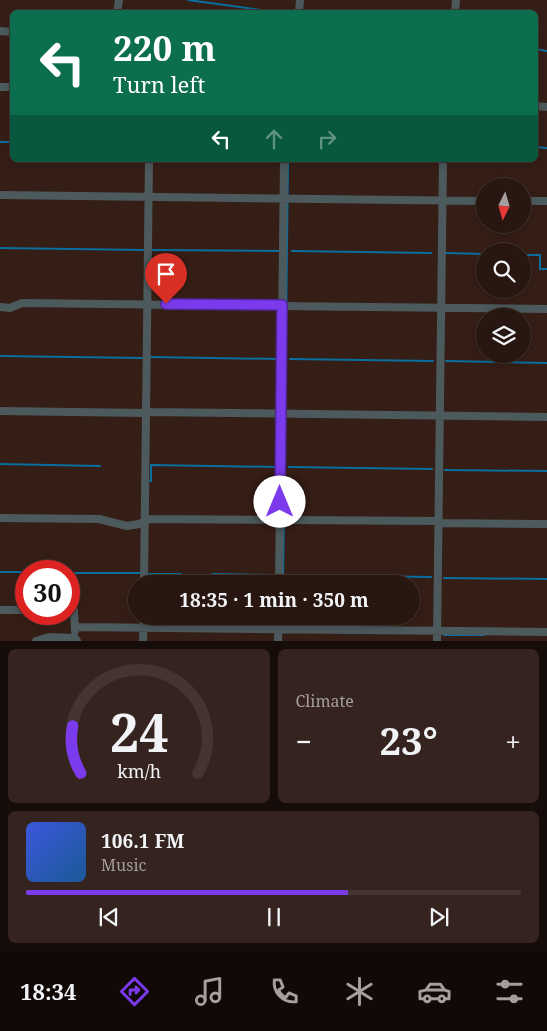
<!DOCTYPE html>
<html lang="en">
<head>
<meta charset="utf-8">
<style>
	body { margin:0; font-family:"Noto Serif",serif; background:#34231e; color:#f1f3f6; height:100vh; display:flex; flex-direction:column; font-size:19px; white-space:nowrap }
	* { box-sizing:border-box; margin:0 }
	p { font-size:16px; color:#a59f9f }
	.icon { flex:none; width:28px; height:28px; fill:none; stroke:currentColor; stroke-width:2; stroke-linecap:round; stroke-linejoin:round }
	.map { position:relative; height:641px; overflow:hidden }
	.sheet { display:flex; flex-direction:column; gap:8px; padding:8px; background:#160c09; flex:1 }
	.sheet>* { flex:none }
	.hud { position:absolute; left:10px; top:10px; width:528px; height:152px; border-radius:8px; box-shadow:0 2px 8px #0003,0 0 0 1px #443530; background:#0b6e4f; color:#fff; overflow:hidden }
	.needle { width:32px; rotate:185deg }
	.tools { position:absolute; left:476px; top:178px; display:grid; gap:10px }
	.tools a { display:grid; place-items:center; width:55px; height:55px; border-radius:50%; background:#281610; box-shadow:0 2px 8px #0003,0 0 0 1px #443530; font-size:25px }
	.speed { position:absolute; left:15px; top:560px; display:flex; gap:10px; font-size:25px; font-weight:700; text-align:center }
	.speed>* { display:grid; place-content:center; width:65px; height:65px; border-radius:50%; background:#281610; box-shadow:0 2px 8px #0003,0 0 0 1px #443530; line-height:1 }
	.speed .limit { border:8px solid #d22; background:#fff; color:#111 }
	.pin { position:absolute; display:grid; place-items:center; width:42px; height:42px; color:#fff; margin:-51px -21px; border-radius:50% 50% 50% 0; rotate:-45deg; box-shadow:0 0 5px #0007 }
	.pin .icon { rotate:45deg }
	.me { position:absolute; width:55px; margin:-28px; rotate:0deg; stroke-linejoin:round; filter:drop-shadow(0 0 4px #0008) }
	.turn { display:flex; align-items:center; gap:18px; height:105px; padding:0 20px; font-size:22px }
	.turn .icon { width:65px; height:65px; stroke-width:2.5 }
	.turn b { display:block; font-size:35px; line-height:42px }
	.lanes { display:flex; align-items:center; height:48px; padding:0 20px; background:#0003; justify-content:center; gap:25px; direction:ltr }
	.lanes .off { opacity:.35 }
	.big { font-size:38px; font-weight:700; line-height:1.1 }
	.sheet .widget { flex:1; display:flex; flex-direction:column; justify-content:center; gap:8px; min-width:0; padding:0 18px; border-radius:8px; background:#34231e }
	.sheet .dial { align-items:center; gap:0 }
	.dial svg { height:130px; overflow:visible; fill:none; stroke:#443530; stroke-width:7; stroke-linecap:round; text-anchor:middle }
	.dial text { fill:#f1f3f6; stroke:none }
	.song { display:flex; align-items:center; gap:15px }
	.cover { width:60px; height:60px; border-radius:8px; background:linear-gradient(135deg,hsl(230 70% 55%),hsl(210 70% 35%)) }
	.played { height:5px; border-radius:2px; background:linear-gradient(90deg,#7c3aed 65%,#443530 65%) }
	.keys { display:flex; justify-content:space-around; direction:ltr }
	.heat { display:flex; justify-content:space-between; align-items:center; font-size:28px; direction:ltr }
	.sheet .tiles { flex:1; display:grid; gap:8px; grid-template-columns:1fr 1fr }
	.widget:last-child { grid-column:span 2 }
	.trip { position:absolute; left:128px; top:575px; width:292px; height:50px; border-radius:25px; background:#281610; box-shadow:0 2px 8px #0003,0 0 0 1px #443530; font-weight:700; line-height:50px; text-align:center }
	.tab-bar { display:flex; height:80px; justify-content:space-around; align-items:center; background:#100906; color:#a59f9f }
	.tab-bar .icon { width:35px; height:35px }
	.tab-bar .selected { color:#7c3aed }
	.tab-bar b { font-size:22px; color:#f1f3f6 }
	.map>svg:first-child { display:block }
</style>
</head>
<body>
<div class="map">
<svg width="547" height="641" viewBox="0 0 547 641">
	<rect width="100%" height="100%" fill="#351e16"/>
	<path fill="#086f9f" d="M286,160H289L284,584H281Z"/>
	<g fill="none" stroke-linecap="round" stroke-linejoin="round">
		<path stroke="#086f9f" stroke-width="2" d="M188,0L277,12
			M535,49L547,51
			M0,142H12
			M535,147L547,148
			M0,248L144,250
			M151,250L280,251
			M292,251L431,253
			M446,253L485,254
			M522,255H540V269H547
			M0,356L143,358
			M150,357L279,359
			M290,359L433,361
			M446,361L547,363
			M0,464L100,466
			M289,467L432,469
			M445,470L547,471
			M150,481H151V465L278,467
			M0,572H26
			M69,573H141
			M148,574H181L184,581L205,584
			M288,575L431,577
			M444,578L547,579
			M210,584L211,575L213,574L276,575
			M444,635H484"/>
		<path stroke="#4c5a5d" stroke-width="8" d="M117,12L119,0
			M299,12L300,0
			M455,12L456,0
			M0,31L12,32
			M0,87H12
			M535,106L547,107
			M0,195L485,201
			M522,201H547
			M0,307L10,308L22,303L547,309
			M0,411L146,413
			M146,412L547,417
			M0,518L99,519L127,526L139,524L145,521
			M145,519L438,521
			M438,523L547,524
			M144,584L149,160
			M279,584L284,160
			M0,610H26
			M69,610H74L75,631
			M75,627L547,632
			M36,641L49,637L75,638L77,641
			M143,641L144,616
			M278,641L279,616
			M437,641L443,160"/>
	</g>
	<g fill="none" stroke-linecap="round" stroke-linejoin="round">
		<defs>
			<path id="route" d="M166,304L282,305L280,502"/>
		</defs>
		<use href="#route" stroke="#51269a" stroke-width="12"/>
		<use href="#route" stroke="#7c3aed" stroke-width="9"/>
	</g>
</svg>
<div class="tools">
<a><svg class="needle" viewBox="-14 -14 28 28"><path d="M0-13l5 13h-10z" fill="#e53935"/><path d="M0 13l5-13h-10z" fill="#a59f9f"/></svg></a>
<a><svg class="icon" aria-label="search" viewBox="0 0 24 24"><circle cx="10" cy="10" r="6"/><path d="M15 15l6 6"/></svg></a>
<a><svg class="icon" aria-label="layers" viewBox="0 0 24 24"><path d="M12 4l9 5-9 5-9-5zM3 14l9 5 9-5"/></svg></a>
</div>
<div class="speed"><div class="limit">30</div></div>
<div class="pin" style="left:166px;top:304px;background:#d93025"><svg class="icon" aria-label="arrive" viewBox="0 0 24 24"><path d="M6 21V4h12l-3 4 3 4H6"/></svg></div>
<svg class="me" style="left:280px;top:502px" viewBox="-20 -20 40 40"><circle r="19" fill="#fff"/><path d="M0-13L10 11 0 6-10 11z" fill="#7c3aed"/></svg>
<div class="trip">18:35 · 1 min · 350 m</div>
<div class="hud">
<div class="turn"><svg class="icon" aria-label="left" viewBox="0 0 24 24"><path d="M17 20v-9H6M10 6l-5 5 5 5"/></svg><div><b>220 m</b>Turn left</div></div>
<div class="lanes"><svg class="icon" aria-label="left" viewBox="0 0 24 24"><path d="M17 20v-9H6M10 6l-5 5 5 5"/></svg><svg class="icon off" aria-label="ahead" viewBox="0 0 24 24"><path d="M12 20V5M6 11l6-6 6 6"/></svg><svg class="icon off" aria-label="right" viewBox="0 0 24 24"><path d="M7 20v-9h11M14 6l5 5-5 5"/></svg></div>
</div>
</div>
<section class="sheet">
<div class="tiles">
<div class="widget dial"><svg viewBox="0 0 100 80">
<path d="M14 69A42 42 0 1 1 86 69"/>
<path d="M14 69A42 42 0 0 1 9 40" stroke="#7c3aed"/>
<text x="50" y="56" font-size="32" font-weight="700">24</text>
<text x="50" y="72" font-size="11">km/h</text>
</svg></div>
<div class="widget"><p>Climate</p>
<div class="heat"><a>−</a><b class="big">23°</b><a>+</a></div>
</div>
<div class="widget">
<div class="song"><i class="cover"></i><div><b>106.1 FM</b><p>Music</p></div></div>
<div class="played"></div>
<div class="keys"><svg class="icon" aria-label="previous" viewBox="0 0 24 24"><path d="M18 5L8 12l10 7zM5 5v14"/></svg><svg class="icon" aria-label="pause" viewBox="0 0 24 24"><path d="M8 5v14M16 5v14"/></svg><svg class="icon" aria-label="next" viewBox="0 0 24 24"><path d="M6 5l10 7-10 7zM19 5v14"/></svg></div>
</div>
</div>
</section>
<nav class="tab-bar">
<b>18:34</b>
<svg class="icon selected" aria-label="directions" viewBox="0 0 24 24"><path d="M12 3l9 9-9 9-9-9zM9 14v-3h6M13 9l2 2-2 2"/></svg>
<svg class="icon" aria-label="music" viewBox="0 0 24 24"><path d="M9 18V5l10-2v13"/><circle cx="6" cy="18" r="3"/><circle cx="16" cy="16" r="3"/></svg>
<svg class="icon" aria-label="phone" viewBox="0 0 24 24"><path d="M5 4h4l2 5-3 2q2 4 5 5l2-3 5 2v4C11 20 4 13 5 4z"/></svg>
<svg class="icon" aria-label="climate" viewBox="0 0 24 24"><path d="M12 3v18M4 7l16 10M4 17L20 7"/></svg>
<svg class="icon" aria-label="car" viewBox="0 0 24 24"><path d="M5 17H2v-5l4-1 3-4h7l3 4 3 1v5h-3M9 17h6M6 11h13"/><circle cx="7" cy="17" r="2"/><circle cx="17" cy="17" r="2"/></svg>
<svg class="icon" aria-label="filters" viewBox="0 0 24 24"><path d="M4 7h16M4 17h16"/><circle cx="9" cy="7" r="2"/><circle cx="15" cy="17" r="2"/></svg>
</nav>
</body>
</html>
